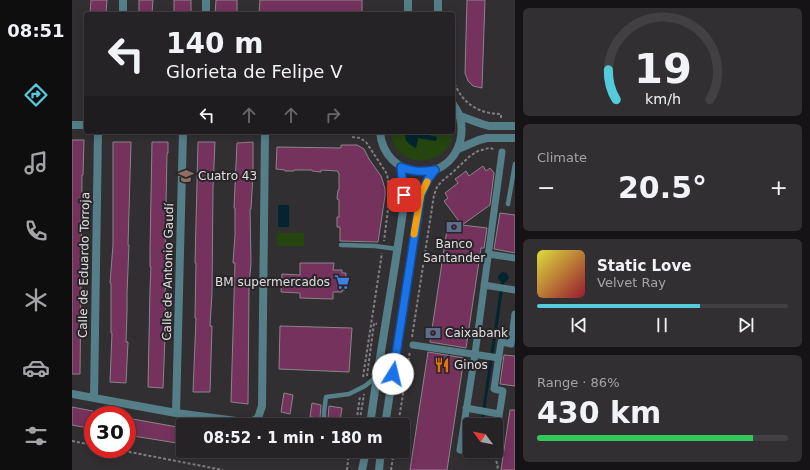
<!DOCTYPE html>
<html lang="en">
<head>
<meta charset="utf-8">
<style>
	body { margin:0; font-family:"DejaVu Sans",sans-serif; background:#322f32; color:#f1f3f6; height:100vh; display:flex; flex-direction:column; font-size:15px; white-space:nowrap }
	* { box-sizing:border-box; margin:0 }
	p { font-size:13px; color:#a4a4a7 }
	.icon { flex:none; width:22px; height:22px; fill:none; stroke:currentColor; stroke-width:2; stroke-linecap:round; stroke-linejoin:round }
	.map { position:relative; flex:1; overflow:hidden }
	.side { display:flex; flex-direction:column; gap:8px; padding:8px; background:#151315; width:295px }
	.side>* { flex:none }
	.banner { position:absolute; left:12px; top:12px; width:371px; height:122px; border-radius:4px; box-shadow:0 2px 10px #0003,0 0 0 1px #424043; background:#262326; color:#f1f3f6; overflow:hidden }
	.needle { width:26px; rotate:302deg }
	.buttons { position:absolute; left:391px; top:418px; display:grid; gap:8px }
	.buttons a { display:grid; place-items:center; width:40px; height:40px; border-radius:4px; background:#262326; box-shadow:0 2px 10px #0003,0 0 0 1px #424043; font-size:20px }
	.speed { position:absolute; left:12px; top:406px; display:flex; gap:8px; font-size:20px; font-weight:700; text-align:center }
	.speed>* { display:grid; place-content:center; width:52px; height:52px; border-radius:50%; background:#262326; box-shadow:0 2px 10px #0003,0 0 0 1px #424043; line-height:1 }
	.speed .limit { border:6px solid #d22; background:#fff; color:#111 }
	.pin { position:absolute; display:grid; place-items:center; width:34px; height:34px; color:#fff; margin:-17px; border-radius:8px; box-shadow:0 2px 6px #0006 }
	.me { position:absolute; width:44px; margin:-22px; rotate:9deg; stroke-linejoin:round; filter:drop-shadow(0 0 3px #0008) }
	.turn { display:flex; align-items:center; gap:14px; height:84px; padding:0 16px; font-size:18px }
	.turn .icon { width:52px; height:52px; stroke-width:2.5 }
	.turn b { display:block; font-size:28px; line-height:34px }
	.lanes { display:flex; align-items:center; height:38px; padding:0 16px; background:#0003; justify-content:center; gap:20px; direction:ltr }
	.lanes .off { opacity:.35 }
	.big { font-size:30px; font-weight:700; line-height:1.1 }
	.side .widget { flex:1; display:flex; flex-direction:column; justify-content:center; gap:6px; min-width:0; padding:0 14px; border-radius:6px; background:#322f32 }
	.side .dial { align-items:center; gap:0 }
	.dial svg { height:104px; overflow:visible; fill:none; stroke:#424043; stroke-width:7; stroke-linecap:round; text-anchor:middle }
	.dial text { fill:#f1f3f6; stroke:none }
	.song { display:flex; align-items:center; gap:12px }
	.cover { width:48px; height:48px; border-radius:6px; background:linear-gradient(135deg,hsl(60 70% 55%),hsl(350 70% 35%)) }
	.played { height:4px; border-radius:2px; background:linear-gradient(90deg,#54cadd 65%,#424043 65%) }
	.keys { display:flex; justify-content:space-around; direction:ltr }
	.heat { display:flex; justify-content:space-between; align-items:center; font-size:22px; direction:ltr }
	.charge { height:6px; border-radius:3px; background:linear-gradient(90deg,#34c759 86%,#424043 0) }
	.trip { position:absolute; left:104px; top:418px; width:234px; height:40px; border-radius:4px; background:#262326; box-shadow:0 2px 10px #0003,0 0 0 1px #424043; font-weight:700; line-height:40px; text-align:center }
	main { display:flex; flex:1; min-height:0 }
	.tab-bar { display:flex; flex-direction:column; width:72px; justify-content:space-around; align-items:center; background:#0f0e0f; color:#a4a4a7 }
	.tab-bar .icon { width:28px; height:28px }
	.tab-bar .selected { color:#54cadd }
	.tab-bar b { font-size:18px; color:#f1f3f6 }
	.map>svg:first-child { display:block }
</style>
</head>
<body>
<main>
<nav class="tab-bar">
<b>08:51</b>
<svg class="icon selected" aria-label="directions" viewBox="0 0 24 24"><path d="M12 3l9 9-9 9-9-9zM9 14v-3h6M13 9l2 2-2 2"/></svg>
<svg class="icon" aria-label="music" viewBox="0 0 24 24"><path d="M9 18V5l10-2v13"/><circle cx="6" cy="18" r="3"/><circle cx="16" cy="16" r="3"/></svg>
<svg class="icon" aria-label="phone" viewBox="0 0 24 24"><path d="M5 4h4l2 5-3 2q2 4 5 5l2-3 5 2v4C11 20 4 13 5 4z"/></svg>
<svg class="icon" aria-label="climate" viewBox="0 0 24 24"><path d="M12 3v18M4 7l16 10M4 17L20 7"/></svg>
<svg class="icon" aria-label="car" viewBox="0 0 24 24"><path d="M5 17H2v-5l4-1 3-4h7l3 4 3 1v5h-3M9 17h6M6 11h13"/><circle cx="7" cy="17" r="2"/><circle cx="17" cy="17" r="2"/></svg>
<svg class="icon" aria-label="filters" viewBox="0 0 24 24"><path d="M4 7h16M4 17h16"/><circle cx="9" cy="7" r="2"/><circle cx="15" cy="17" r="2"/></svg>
</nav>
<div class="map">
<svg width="443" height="470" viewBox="0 0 443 470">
	<rect width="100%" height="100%" fill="#322f32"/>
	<path fill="#25450f" d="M381,123C387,168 322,174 319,132H334L344,147L346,138L363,141L365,137L347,133L348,132H381Z
		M205,233H232V246H205Z"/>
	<path fill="#03252f" d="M334,132H348V133L365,137L364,141L346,138L344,148C337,145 331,140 334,132Z
		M206,205H217V227H206Z
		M430,272L435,273L437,278L435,281L432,283L411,425H408L429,282L426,279V276Z"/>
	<path fill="#74325c" stroke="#8a8588" d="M19,0H35L34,14H18Z
		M67,0H81L80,14H67Z
		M102,0H119V14H102Z
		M144,0H165V14H143Z
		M188,0H290V14H187Z
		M395,0H413L410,88L401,86L396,81L393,73Z
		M0,140H12L11,175H10L8,374H0Z
		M41,142H59L56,245H57L55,293V312L54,342H56L54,383L38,382L40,333H39V283H38L41,245Z
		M80,142H96V153H95L93,257L94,279H95L94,289H93L94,337H93L91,388L76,387L78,289L79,267H78V252Z
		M126,142H143L141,188L140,293L138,326H140L138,392H121L124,318H123L124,263H123Z
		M181,142V174L179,209H178L179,263L177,286L176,404L159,402L163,263H161L163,235V208H162L165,143Z
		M269,145H285L292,149L297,159L309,176L311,182L313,189V196L306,242L268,241V227H265V217H267V200L265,199L266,190H267V173H266V171L249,170V172L240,171V170H222V171H213V170L204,169L205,147L269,148Z
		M411,166L414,171L418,168L422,173L418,205L390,225L415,228L412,248H409L394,348L358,342L376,223L389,224L372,201L376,198L373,193L386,183L383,179L389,175L394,171L397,176Z
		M428,213L443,215V253L422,249Z
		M228,263H262L261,270H270V273H274L273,290H270V292H261V299L228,298V293L209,292L210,274L228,275Z
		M208,326L280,328L277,372L207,369Z
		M356,352L392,358L375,470H338Z
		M432,355L443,356V386L428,384Z
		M212,393L221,395L218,414L209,412Z
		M240,403L249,405L248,418L238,417Z
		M257,406L270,408L268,421L256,419Z
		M0,407L21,411V429L0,425Z
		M438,410H443V470H429Z
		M55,418L111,428V444L55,435Z"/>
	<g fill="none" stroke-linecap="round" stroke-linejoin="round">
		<path stroke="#807e80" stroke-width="2" stroke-dasharray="3 2" stroke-linecap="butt" d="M381,79C388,102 406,114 429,114V118
			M280,132V137L288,138L294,142L315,174L318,193L312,241
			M340,337L362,195L365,187L370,181L380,173L398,156L406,151L417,148L422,149
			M295,376L302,323L305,324
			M291,377L310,253
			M284,425L288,396
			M287,425L292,394
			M326,425L338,351
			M0,441L21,445
			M42,449L151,470
			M280,451V454L285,455
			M317,457L323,458
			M424,461L426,465L425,470
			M275,470L277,451
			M319,470L322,451"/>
		<path stroke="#557f88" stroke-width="4.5" d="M436,204L443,164
			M269,245L303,246L325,249
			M256,425L252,423V412L254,397L277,394L293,386L304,377"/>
		<path stroke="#557f88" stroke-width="7" d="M416,254L443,258
			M412,285L443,290
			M341,345L427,358
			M394,408L427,414
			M424,435L431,391L422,389L429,342L439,344L443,314
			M421,451V455L388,450L403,354L430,152"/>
		<path stroke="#557f88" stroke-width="8" d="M51,14V0
			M134,14V0
			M336,14V0
			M366,14V0
			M388,116L410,124L417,126H443
			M0,125H14
			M308,132C312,179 375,187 388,142C390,134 390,125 388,117C387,113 383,108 381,104
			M386,149L407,140L415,138H443
			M0,394L104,413L164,421L178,423L186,418L190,406L193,132
			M22,398L26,132
			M104,413L111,132
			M298,425C308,351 322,278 332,204L331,185L329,167
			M313,425L349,194L356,179L363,170
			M290,470L294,451
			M307,470L309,451"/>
	</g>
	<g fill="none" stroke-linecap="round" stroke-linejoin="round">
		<defs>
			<path id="route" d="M321,374L349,194L356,179L363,170C349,172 342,172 329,167L332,195"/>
		</defs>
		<use href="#route" stroke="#114b97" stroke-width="10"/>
		<use href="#route" stroke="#1a73e8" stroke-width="7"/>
		<path stroke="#f59e0b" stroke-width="7" d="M342,234L349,194L355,182"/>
	</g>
	<defs>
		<symbol id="school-bare" viewBox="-9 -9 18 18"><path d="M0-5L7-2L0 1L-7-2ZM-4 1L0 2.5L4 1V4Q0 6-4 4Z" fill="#8d6e63" stroke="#282528" stroke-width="2.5" paint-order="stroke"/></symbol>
		<symbol id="bank-bare" viewBox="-9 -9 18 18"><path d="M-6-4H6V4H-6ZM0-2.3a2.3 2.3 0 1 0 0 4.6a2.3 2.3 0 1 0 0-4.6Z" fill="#5c6f8a" stroke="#282528" stroke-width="2.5" paint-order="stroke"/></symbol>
		<symbol id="supermarket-bare" viewBox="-9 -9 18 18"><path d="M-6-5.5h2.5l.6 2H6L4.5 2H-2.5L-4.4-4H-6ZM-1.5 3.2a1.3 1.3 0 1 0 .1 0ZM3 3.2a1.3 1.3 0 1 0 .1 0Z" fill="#3f7fe0" stroke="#282528" stroke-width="2.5" paint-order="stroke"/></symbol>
		<symbol id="restaurant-bare" viewBox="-9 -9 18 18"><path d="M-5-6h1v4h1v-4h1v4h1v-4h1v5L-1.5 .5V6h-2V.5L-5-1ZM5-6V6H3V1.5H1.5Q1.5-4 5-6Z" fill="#e8710a" stroke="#282528" stroke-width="2.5" paint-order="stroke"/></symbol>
	</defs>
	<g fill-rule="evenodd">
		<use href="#school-bare" x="103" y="165" width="22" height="22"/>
		<use href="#bank-bare" x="371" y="216" width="22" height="22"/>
		<use href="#supermarket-bare" x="259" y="271" width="22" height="22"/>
		<use href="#bank-bare" x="350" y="322" width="22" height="22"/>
		<use href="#restaurant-bare" x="359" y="354" width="22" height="22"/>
	</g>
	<g text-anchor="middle" stroke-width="4" stroke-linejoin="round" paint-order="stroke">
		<g font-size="12" fill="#e0dee0" stroke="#282528" text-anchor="start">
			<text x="126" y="180">Cuatro 43</text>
			<text x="382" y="248" text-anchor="middle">Banco<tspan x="382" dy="14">Santander</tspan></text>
			<text x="258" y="286" text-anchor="end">BM supermercados</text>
			<text x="373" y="337">Caixabank</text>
			<text x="382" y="369">Ginos</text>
		</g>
		<g font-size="12" fill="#e0dee0" stroke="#282528">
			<text transform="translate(12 265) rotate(-89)" y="4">Calle de Eduardo Torroja</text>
			<text transform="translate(96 272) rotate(-89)" y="4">Calle de Antonio Gaudí</text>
		</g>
	</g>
</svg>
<div class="buttons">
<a><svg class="needle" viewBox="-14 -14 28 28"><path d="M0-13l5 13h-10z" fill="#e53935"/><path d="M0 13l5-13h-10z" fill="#a4a4a7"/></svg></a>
</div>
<div class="speed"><div class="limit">30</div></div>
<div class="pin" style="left:332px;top:195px;background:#d93025"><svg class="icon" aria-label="arrive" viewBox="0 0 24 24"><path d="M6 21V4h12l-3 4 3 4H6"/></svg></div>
<svg class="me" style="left:321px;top:374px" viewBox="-20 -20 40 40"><circle r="19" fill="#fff"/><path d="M0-13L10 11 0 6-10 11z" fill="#1a73e8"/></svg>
<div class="trip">08:52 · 1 min · 180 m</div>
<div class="banner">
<div class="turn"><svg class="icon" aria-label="left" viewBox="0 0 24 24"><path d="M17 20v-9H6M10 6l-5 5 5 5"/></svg><div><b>140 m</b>Glorieta de Felipe V</div></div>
<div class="lanes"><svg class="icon" aria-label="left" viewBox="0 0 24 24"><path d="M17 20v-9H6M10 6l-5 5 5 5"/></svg><svg class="icon off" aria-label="ahead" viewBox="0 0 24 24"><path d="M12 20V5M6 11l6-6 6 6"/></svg><svg class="icon off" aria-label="ahead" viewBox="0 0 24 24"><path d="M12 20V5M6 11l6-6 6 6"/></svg><svg class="icon off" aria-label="right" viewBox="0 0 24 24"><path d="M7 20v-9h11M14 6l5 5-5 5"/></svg></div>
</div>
</div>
<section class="side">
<div class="widget dial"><svg viewBox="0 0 100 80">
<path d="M14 69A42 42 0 1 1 86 69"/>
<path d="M14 69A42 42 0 0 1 8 46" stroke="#54cadd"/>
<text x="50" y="56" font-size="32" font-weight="700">19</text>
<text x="50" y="72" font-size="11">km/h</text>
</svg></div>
<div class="widget"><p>Climate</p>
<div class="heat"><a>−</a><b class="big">20.5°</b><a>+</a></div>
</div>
<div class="widget">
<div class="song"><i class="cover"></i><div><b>Static Love</b><p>Velvet Ray</p></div></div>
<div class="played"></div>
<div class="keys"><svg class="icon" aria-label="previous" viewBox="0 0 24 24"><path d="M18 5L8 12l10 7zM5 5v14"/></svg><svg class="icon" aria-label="pause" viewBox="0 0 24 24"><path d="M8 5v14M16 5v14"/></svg><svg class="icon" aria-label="next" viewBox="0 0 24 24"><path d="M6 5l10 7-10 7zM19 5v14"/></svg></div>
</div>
<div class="widget"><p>Range · 86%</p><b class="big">430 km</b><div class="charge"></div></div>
</section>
</main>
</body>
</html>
